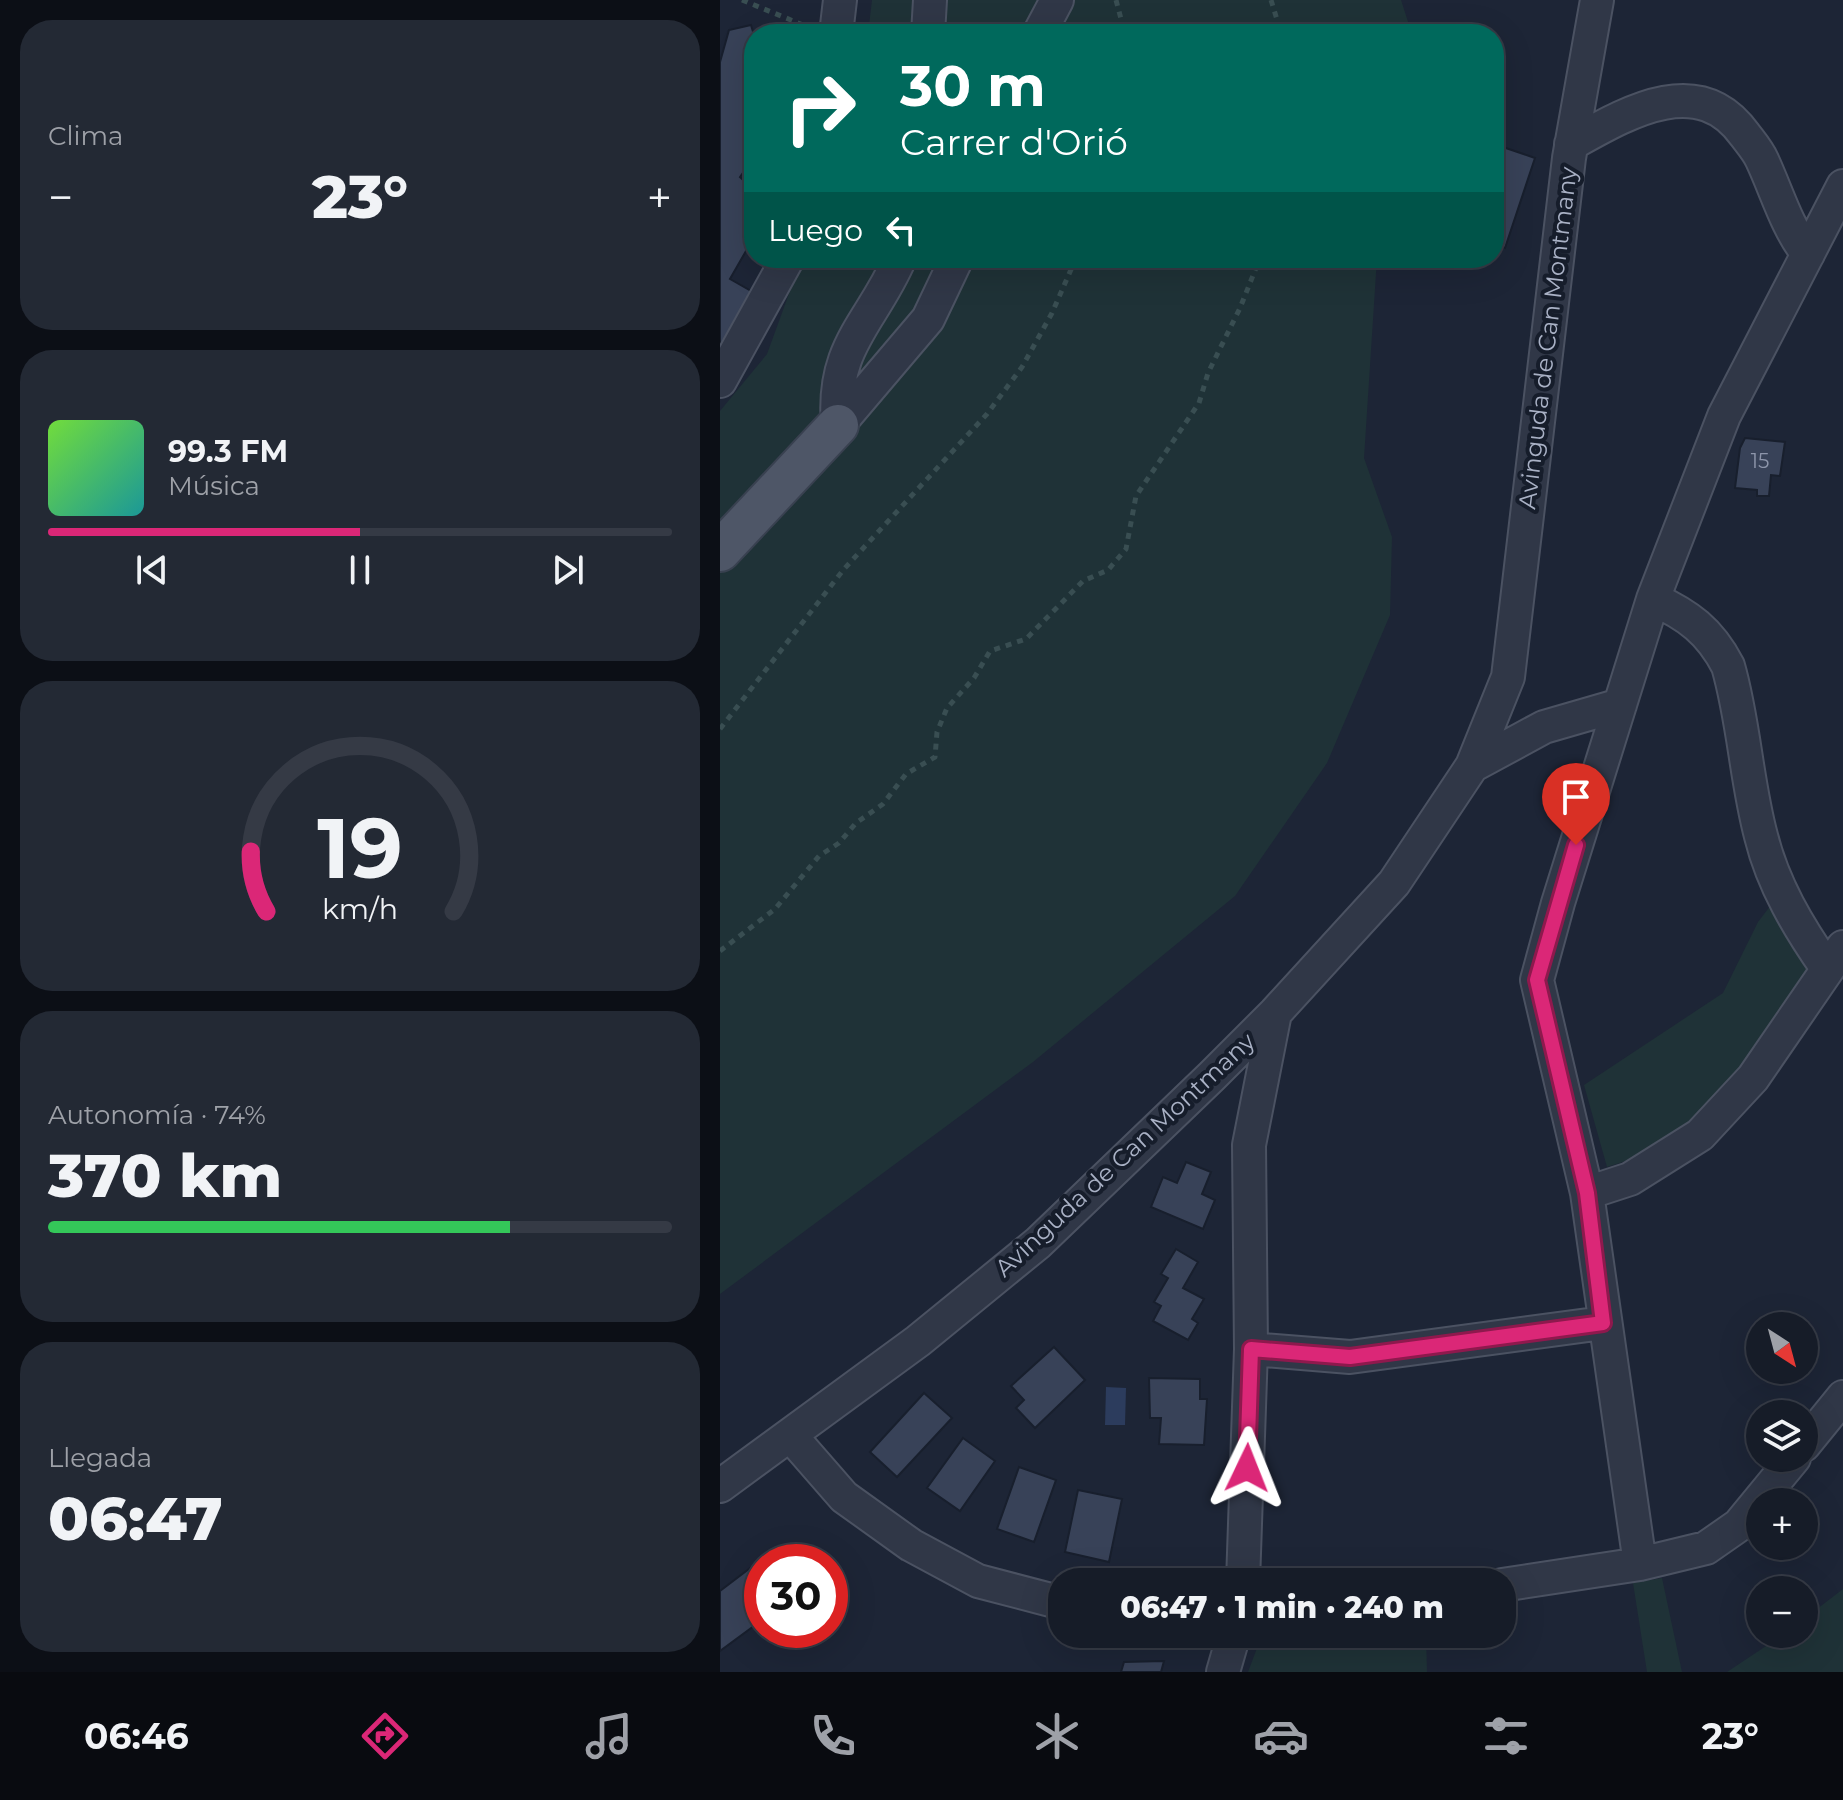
<!DOCTYPE html>
<html lang="es">
<head>
<meta charset="utf-8">
<style>
	body { margin:0; font-family:Montserrat,sans-serif; background:#232934; color:#f1f3f6; height:100vh; display:flex; flex-direction:column; font-size:30px; white-space:nowrap }
	* { box-sizing:border-box; margin:0 }
	p { font-size:26px; color:#9ea1a8 }
	.icon { flex:none; width:44px; height:44px; fill:none; stroke:currentColor; stroke-width:2; stroke-linecap:round; stroke-linejoin:round }
	.map { position:relative; flex:1; overflow:hidden }
	.sheet { display:flex; flex-direction:column; gap:20px; padding:20px; background:#0c0f16; width:720px }
	.sheet>* { flex:none }
	.top-card { position:absolute; left:24px; top:24px; width:760px; height:244px; border-radius:32px; box-shadow:0 8px 32px #0002,0 0 0 2px #353a45; background:#00695c; color:#fff; overflow:hidden }
	.needle { width:52px; rotate:144deg }
	.controls { position:absolute; left:1026px; top:1312px; display:grid; gap:16px }
	.controls a { display:grid; place-items:center; width:72px; height:72px; border-radius:50%; background:#161c28; box-shadow:0 8px 32px #0002,0 0 0 2px #353a45; font-size:40px }
	.speed { position:absolute; left:24px; top:1544px; display:flex; gap:16px; font-size:40px; font-weight:700; text-align:center }
	.speed>* { display:grid; place-content:center; width:104px; height:104px; border-radius:50%; background:#161c28; box-shadow:0 8px 32px #0002,0 0 0 2px #353a45; line-height:1 }
	.speed .limit { border:12px solid #d22; background:#fff; color:#111 }
	.pin { position:absolute; display:grid; place-items:center; width:68px; height:68px; color:#fff; margin:-82px -34px; border-radius:50% 50% 50% 0; rotate:-45deg; box-shadow:0 0 8px #0007 }
	.pin .icon { rotate:45deg }
	.me { position:absolute; width:88px; margin:-44px; rotate:2deg; stroke-linejoin:round; filter:drop-shadow(0 0 6px #0008) }
	.turn { display:flex; align-items:center; gap:28px; height:168px; padding:0 24px; font-size:36px }
	.turn .icon { width:104px; height:104px; stroke-width:2.5 }
	.turn b { display:block; font-size:56px; line-height:68px }
	.then { display:flex; align-items:center; height:76px; padding:0 24px; background:#0003; gap:16px; font-size:30px }
	.big { font-size:60px; font-weight:800; line-height:1.1 }
	.sheet .card { flex:1; display:flex; flex-direction:column; justify-content:center; gap:12px; min-width:0; padding:0 28px; border-radius:32px; background:#232934 }
	.sheet .dial { align-items:center; gap:0 }
	.dial svg { height:208px; overflow:visible; fill:none; stroke:#353a45; stroke-width:7; stroke-linecap:round; text-anchor:middle }
	.dial text { fill:#f1f3f6; stroke:none }
	.song { display:flex; align-items:center; gap:24px }
	.cover { width:96px; height:96px; border-radius:12px; background:linear-gradient(135deg,hsl(100 70% 55%),hsl(180 70% 35%)) }
	.played { height:8px; border-radius:4px; background:linear-gradient(90deg,#db2777 50%,#353a45 50%) }
	.keys { display:flex; justify-content:space-around; direction:ltr }
	.heat { display:flex; justify-content:space-between; align-items:center; font-size:44px; direction:ltr }
	.charge { height:12px; border-radius:6px; background:linear-gradient(90deg,#34c759 74%,#353a45 0) }
	.trip { position:absolute; left:328px; top:1568px; width:468px; height:80px; border-radius:32px; background:#161c28; box-shadow:0 8px 32px #0002,0 0 0 2px #353a45; font-weight:800; line-height:80px; text-align:center }
	.menu { display:flex; height:128px; justify-content:space-around; align-items:center; background:#090b10; color:#9ea1a8 }
	.menu .icon { width:56px; height:56px }
	.menu .selected { color:#db2777 }
	.menu b { font-size:36px; color:#f1f3f6 }
	main { display:flex; flex:1; min-height:0 }
	.map>svg:first-child { display:block }
</style>
</head>
<body>
<main>
<section class="sheet">
<div class="card"><p>Clima</p>
<div class="heat"><a>−</a><b class="big">23°</b><a>+</a></div>
</div>
<div class="card">
<div class="song"><i class="cover"></i><div><b>99.3 FM</b><p>Música</p></div></div>
<div class="played"></div>
<div class="keys"><svg class="icon" aria-label="previous" viewBox="0 0 24 24"><path d="M18 5L8 12l10 7zM5 5v14"/></svg><svg class="icon" aria-label="pause" viewBox="0 0 24 24"><path d="M8 5v14M16 5v14"/></svg><svg class="icon" aria-label="next" viewBox="0 0 24 24"><path d="M6 5l10 7-10 7zM19 5v14"/></svg></div>
</div>
<div class="card dial"><svg viewBox="0 0 100 80">
<path d="M14 69A42 42 0 1 1 86 69"/>
<path d="M14 69A42 42 0 0 1 8 46" stroke="#db2777"/>
<text x="50" y="56" font-size="32" font-weight="700">19</text>
<text x="50" y="72" font-size="11">km/h</text>
</svg></div>
<div class="card"><p>Autonomía · 74%</p><b class="big">370 km</b><div class="charge"></div></div>
<div class="card"><p>Llegada</p><b class="big">06:47</b></div>
</section>
<div class="map">
<svg width="1123" height="1672" viewBox="0 0 1123 1672">
	<rect width="100%" height="100%" fill="#1d2536"/>
	<path fill="#1f3237" d="M152,0H681L692,34H148Z
		M82,258H657L644,458L672,537L670,615L607,763L515,896L313,1062L0,1294V411L47,354Z
		M1054,901L1093,970C1037,1046 984,1141 887,1167L864,1085L1003,993L1038,922Z
		M942,1578L962,1672H927L913,1583Z
		M1123,1589V1672H1007L1064,1634H1084V1619Z
		M549,1634H706L707,1672H528L540,1640Z"/>
	<path fill="#2c3c5d" d="M386,1387L406,1388L405,1425H385Z"/>
	<path fill="#384258" stroke="#181f2d" stroke-width="2" d="M31,25L34,35V157L20,177L32,188L34,185V237L10,279L38,295L0,364V62L9,30Z
		M774,144L815,158L785,248L774,244Z
		M1025,438L1065,442L1060,476L1051,475L1049,496H1037V490L1015,488L1020,448Z
		M466,1162L491,1172L482,1194L495,1200L483,1229L431,1207L443,1177L457,1183Z
		M456,1249L478,1262L463,1288L484,1299L472,1319L478,1323L468,1340L433,1321L441,1306L434,1302L448,1278L441,1274Z
		M334,1347L365,1380L315,1428L296,1408L304,1400L291,1386Z
		M429,1378L480,1379V1399H487L484,1445L439,1444L441,1418H430Z
		M204,1393L232,1418L177,1477L150,1452Z
		M243,1438L275,1461L240,1511L207,1488Z
		M299,1467L336,1480L314,1542L277,1529Z
		M358,1490L402,1499L389,1562L345,1552Z
		M59,1546L71,1562H42V1620L0,1651V1591Z
		M444,1661L441,1672H401L404,1662Z"/>
	<g fill="none" stroke-linecap="round" stroke-linejoin="round">
		<defs>
			<path id="minor" d="M116,34L120,0
				M208,34L210,0
				M319,34L337,0
				M851,144C905,114 978,69 1025,135C1031,143 1038,151 1042,160C1057,192 1066,226 1088,254
				M0,381L68,258
				M118,425L208,319L237,258
				M118,425C111,345 152,323 180,258
				M933,599C968,615 990,631 1008,666C1024,721 1026,780 1041,836C1053,885 1079,928 1107,968
				M752,766L824,727L900,705
				M867,1193L910,1179L980,1135L1033,1078L1123,947
				M531,1349L630,1357L883,1323
				M70,1435L124,1497L191,1545L258,1581L342,1603
				M1084,1445L1123,1397
				M0,1486L198,1341L318,1243L492,1076L555,1013L674,883L752,766L788,677L849,158L877,0
				M920,1564L867,1193L817,980L838,903L933,599L1004,416L1123,186
				M523,1582L531,1349L529,1145L555,1013
				M782,1585L920,1564L986,1548L1019,1525L1074,1458
				M503,1672L514,1634"/>
			<path id="major" d="M0,551L118,425"/>
		</defs>
		<use href="#minor" stroke="#4b5262" stroke-width="36"/>
		<use href="#major" stroke="#394150" stroke-width="44"/>
		<path stroke="#394e52" stroke-width="5" stroke-dasharray="6 6" stroke-linecap="butt" d="M22,0L88,27
			M396,0L405,34
			M551,0L559,26L557,34
			M0,729L124,569L267,414L302,367L332,313L356,258
			M0,951L55,909L99,856L119,843L136,823L163,804L186,774L215,757L217,732L227,708L254,678L270,651L306,639L363,581L388,570L406,549L416,496L479,403L488,373L520,308L540,258"/>
		<use href="#minor" stroke="#303747" stroke-width="32"/>
		<use href="#major" stroke="#4e5667" stroke-width="40"/>
	</g>
	<g fill="none" stroke-linecap="round" stroke-linejoin="round">
		<defs>
			<path id="route" d="M527,1468L531,1349L630,1357L883,1323L867,1193L817,980L856,845"/>
		</defs>
		<use href="#route" stroke="#8e194d" stroke-width="20"/>
		<use href="#route" stroke="#db2777" stroke-width="14"/>
	</g>
	<g text-anchor="middle" stroke-width="8" stroke-linejoin="round" paint-order="stroke">
		<g font-size="20" fill="#8d95aa">
			<text x="1040" y="468">15</text>
		</g>
		<g font-size="24" fill="#a9b1c5" stroke="#161d2b">
			<text transform="translate(828 338) rotate(-83)" y="8">Avinguda de Can Montmany</text>
			<text transform="translate(405 1155) rotate(-43)" y="8">Avinguda de Can Montmany</text>
		</g>
	</g>
</svg>
<div class="controls">
<a><svg class="needle" viewBox="-14 -14 28 28"><path d="M0-13l5 13h-10z" fill="#e53935"/><path d="M0 13l5-13h-10z" fill="#9ea1a8"/></svg></a>
<a><svg class="icon" aria-label="layers" viewBox="0 0 24 24"><path d="M12 4l9 5-9 5-9-5zM3 14l9 5 9-5"/></svg></a>
<a>+</a>
<a>−</a>
</div>
<div class="speed"><div class="limit">30</div></div>
<div class="pin" style="left:856px;top:845px;background:#d93025"><svg class="icon" aria-label="arrive" viewBox="0 0 24 24"><path d="M6 21V4h12l-3 4 3 4H6"/></svg></div>
<svg class="me" style="left:527px;top:1468px" viewBox="-20 -20 40 40"><path d="M0-17L14 15 0 8-14 15z" fill="#db2777" stroke="#fff" stroke-width="4"/></svg>
<div class="trip">06:47 · 1 min · 240 m</div>
<div class="top-card">
<div class="turn"><svg class="icon" aria-label="right" viewBox="0 0 24 24"><path d="M7 20v-9h11M14 6l5 5-5 5"/></svg><div><b>30 m</b>Carrer d'Orió</div></div>
<div class="then">Luego<svg class="icon" aria-label="left" viewBox="0 0 24 24"><path d="M17 20v-9H6M10 6l-5 5 5 5"/></svg></div>
</div>
</div>
</main>
<nav class="menu">
<b>06:46</b>
<svg class="icon selected" aria-label="directions" viewBox="0 0 24 24"><path d="M12 3l9 9-9 9-9-9zM9 14v-3h6M13 9l2 2-2 2"/></svg>
<svg class="icon" aria-label="music" viewBox="0 0 24 24"><path d="M9 18V5l10-2v13"/><circle cx="6" cy="18" r="3"/><circle cx="16" cy="16" r="3"/></svg>
<svg class="icon" aria-label="phone" viewBox="0 0 24 24"><path d="M5 4h4l2 5-3 2q2 4 5 5l2-3 5 2v4C11 20 4 13 5 4z"/></svg>
<svg class="icon" aria-label="climate" viewBox="0 0 24 24"><path d="M12 3v18M4 7l16 10M4 17L20 7"/></svg>
<svg class="icon" aria-label="car" viewBox="0 0 24 24"><path d="M5 17H2v-5l4-1 3-4h7l3 4 3 1v5h-3M9 17h6M6 11h13"/><circle cx="7" cy="17" r="2"/><circle cx="17" cy="17" r="2"/></svg>
<svg class="icon" aria-label="filters" viewBox="0 0 24 24"><path d="M4 7h16M4 17h16"/><circle cx="9" cy="7" r="2"/><circle cx="15" cy="17" r="2"/></svg>
<b>23°</b>
</nav>
</body>
</html>
